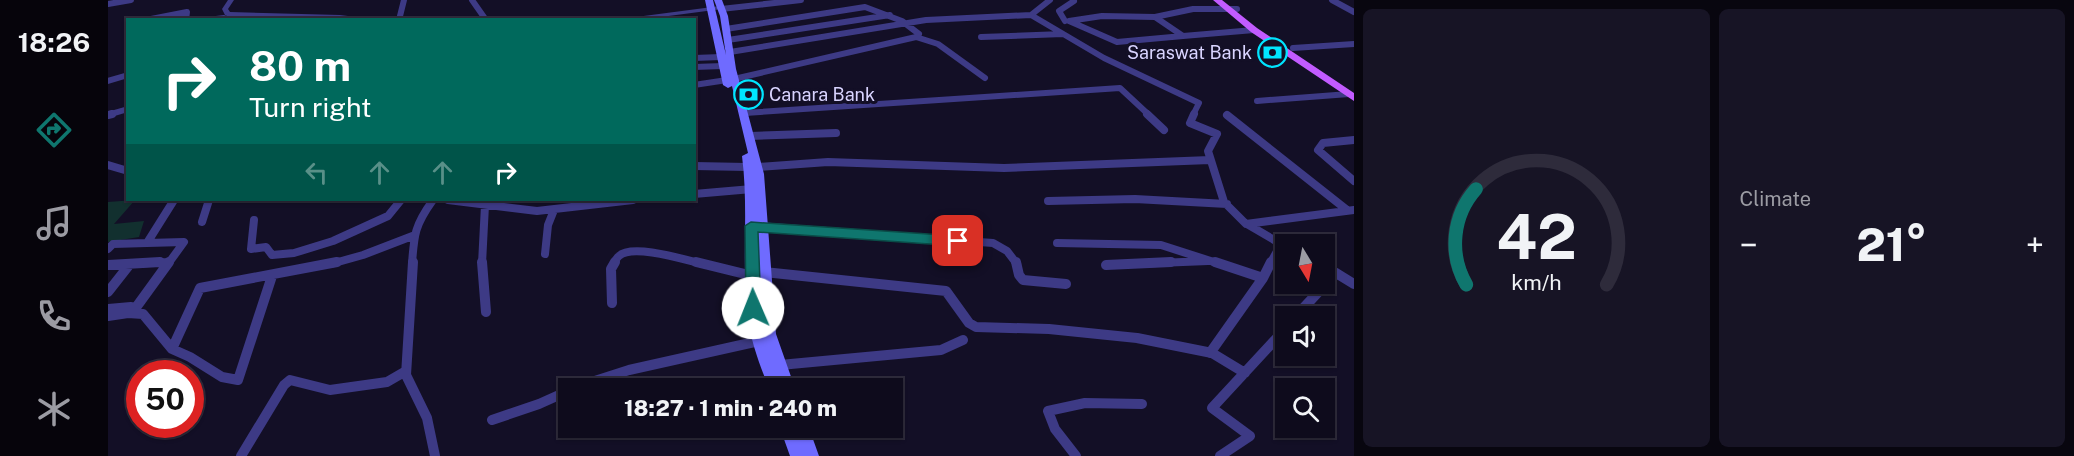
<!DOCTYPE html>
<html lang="en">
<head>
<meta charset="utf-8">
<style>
	body { margin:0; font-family:"Public Sans",sans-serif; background:#171425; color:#f1f3f6; height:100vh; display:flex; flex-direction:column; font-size:22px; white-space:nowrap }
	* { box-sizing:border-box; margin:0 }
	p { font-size:20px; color:#9b9ba3 }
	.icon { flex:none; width:33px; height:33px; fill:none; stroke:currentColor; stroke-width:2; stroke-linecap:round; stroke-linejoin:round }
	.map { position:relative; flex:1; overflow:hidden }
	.details { display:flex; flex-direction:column; gap:9px; padding:9px; background:#08060f; width:720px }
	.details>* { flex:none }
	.banner { position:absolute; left:18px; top:18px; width:570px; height:183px; border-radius:0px; box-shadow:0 2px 4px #0004,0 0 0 2px #2e2b3b; background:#00695c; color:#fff; overflow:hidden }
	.needle { width:39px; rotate:170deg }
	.fabs { position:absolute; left:1167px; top:234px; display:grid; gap:12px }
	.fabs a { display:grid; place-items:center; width:60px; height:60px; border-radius:0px; background:#0e0b1c; box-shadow:0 2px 4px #0004,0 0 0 2px #2e2b3b; font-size:30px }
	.speed { position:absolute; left:18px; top:360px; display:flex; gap:12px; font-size:30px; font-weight:700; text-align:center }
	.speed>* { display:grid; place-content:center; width:78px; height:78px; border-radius:50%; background:#0e0b1c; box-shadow:0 2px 4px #0004,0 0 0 2px #2e2b3b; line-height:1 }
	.speed .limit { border:9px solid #d22; background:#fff; color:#111 }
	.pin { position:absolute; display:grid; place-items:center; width:51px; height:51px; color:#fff; margin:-26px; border-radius:12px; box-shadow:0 3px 9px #0006 }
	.me { position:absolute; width:66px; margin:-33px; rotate:359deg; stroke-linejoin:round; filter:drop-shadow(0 0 4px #0008) }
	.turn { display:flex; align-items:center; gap:21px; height:126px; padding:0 24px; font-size:27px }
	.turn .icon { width:78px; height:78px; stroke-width:2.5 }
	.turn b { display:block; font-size:42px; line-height:51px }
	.lanes { display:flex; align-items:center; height:57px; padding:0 24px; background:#0003; justify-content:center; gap:30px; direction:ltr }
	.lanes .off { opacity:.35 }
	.big { font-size:45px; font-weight:800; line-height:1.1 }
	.details .widget { flex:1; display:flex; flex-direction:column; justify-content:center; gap:9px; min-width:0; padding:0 21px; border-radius:9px; background:#171425 }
	.details .dial { align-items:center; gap:0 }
	.dial svg { height:156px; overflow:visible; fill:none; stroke:#2e2b3b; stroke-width:7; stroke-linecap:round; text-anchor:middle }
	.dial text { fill:#f1f3f6; stroke:none }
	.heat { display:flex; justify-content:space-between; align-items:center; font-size:33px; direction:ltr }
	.details .tiles { flex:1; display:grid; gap:9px; grid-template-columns:repeat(2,1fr) }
	.trip { position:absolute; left:450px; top:378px; width:345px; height:60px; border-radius:0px; background:#0e0b1c; box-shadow:0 2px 4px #0004,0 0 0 2px #2e2b3b; font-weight:800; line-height:60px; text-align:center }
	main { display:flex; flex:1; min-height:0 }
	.dock { display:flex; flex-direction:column; width:108px; justify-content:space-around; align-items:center; background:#06040b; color:#9b9ba3 }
	.dock .icon { width:42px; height:42px }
	.dock .active { color:#0f766e }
	.dock b { font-size:27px; color:#f1f3f6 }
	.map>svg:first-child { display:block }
</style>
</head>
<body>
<main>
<nav class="dock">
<b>18:26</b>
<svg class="icon active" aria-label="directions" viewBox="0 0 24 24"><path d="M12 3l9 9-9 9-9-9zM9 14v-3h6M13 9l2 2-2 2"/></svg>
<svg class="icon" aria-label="music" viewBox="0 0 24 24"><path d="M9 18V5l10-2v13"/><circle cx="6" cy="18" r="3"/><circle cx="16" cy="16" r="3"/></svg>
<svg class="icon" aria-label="phone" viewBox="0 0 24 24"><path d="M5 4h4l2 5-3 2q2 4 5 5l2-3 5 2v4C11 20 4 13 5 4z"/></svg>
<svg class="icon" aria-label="climate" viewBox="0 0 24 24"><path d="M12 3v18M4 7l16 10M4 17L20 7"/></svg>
</nav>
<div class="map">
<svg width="1246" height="456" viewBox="0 0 1246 456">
	<rect width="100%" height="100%" fill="#130f26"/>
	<path fill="#12302f" d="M27,200L6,224L36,221L31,237L0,242V202Z"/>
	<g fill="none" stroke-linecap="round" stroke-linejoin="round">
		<path stroke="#3d3a85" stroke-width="6" d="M364,0L378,20
			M942,0L923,15L996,58L1091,103L1085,115
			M1224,0L1246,12
			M0,4L23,0
			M613,9L693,0
			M994,16L1047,17L1075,36L1009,42L961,21Z
			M1047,17L1085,9H1129
			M38,20L79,12L78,20
			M100,20L116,18
			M291,20L296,0
			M957,21L951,11L966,1
			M618,29L757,7L794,21L811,34L808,37L626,79
			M1075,36L1146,30
			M808,37L830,44L877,78
			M873,37L955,34
			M620,40L782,15
			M1185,48L1246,44
			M622,52L818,20L923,15
			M586,58L613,57
			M586,67L615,66
			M0,81L20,75
			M586,85L619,80
			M1149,101L1241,94
			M637,113L1012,88L1041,115
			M0,115L20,109"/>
		<path stroke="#3d3a85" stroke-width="8" d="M1039,114L1056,130
			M1086,114L1082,123L1109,134L1100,151L1116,202L1138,224L1246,210
			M0,115L4,114
			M1119,115L1239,210
			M642,136L728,133
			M1246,140L1215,143L1210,150L1246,181
			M0,165L20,171
			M586,166L639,167L641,170
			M649,167L720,162L896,168L1102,160
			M586,194L644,189
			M340,200L429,211L525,200
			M940,201L1027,199L1119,204
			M146,220L143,249L158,247L164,255L186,253L225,241L280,216L293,200
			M94,222L101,200
			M1139,224L1173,244L1162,264
			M650,226L885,243L899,251L909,264
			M949,243L1053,245L1112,264
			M0,249L5,244L39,243
			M437,254L440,225L446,210
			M22,264L61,262
			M60,264L76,242L39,243L66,200
			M223,264L255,255L307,235
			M304,264C306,234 307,225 325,200
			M374,264L377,205
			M506,264C507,261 508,258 511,256C524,243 578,260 595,264
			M1025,264L1100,261"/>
		<path stroke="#3d3a85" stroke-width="10" d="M305,262L298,375L319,418L327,456
			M374,262L378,312
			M588,262L645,276
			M908,262L911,275L915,280L958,284
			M1107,262L1155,278L1163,262
			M0,265L52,262
			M998,265L1063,262
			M1216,267L1228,273
			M656,272L838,291L861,323L868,327L941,329L1029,338L1104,353L1137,373
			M0,292L22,264
			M504,303L503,269L507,262
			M0,309L23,307
			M24,313L61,262
			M0,316L20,313L35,314L64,349L82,357L114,377L130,380L164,276
			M1188,316L1228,273L1246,284
			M64,349L92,288L229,262
			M1102,353L1155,278
			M672,365L833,350L855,340
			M465,388L521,370L651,341
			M384,420L431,404L460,391
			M133,456L176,385L182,380L222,390L279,382L298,371
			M968,456L947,429L940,411L977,403L1034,404
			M1112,456L1142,436L1104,408L1178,328"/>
		<path fill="#3d3a85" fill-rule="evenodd" d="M120,0H126L120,9L122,12L232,15L272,20L119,16L117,15L114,9Z
			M612,6L614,7V9L530,20H505Z"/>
		<path fill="#6f6bff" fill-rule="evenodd" d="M597,0H605L618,55L612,16L606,0H614L620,16L628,69L656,174L668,334L687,388H661C652,366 643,342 640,318C633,264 641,210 634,156L640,153L624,86L620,88L615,85Z
			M672,428H701L711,456H682Z"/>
		<path fill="#c25bff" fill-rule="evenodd" d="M1105,0H1114L1149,28L1246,93V101L1143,32Z"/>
	</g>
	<path fill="#0f766e" stroke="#0a4d48" stroke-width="1.5" d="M643,222L850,236L857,241L850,246L650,232L653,308L651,312H640L638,308L637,226Z"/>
	<defs>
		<symbol id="bank-ring" viewBox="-11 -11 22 22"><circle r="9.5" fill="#130f26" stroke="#00e5ff" stroke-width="1.5"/><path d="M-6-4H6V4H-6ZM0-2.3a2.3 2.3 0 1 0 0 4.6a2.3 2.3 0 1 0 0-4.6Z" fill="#00e5ff"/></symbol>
	</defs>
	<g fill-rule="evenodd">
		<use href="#bank-ring" x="1148" y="36" width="33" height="33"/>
		<use href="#bank-ring" x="624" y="78" width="33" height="33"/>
	</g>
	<g text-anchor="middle" stroke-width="6" stroke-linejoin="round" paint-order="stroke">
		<g font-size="18" fill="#d9d4ff" stroke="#130f26" text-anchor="end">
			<text x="1144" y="59">Saraswat Bank</text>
			<text x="661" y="101" text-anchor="start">Canara Bank</text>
		</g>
	</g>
</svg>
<div class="fabs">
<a><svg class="needle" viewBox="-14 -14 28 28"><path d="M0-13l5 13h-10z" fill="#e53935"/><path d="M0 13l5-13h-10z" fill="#9b9ba3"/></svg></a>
<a><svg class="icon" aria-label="sound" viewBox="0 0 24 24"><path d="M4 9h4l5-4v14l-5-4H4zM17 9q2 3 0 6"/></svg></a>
<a><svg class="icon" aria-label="search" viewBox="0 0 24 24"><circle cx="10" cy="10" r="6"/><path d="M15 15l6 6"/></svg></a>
</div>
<div class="speed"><div class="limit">50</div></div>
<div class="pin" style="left:850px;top:241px;background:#d93025"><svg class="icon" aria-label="arrive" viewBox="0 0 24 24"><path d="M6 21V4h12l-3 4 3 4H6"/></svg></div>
<svg class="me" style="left:645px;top:308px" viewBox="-20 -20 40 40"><circle r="19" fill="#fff"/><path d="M0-13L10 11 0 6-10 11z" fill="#0f766e"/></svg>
<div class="trip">18:27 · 1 min · 240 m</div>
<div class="banner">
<div class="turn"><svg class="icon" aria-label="right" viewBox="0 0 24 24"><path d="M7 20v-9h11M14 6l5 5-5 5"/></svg><div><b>80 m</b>Turn right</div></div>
<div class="lanes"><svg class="icon off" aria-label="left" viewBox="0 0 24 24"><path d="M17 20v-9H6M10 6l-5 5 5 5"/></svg><svg class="icon off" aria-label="ahead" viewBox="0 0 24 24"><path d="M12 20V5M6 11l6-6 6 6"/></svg><svg class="icon off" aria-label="ahead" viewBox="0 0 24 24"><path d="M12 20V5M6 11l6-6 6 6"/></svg><svg class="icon" aria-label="right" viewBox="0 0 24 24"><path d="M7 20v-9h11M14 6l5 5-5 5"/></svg></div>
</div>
</div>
<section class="details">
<div class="tiles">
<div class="widget dial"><svg viewBox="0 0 100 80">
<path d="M14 69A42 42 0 1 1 86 69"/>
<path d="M14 69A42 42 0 0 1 19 20" stroke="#0f766e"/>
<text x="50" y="56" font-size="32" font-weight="700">42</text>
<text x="50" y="72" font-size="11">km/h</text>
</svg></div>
<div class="widget"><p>Climate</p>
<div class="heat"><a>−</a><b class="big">21°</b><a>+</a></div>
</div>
</div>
</section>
</main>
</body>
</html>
